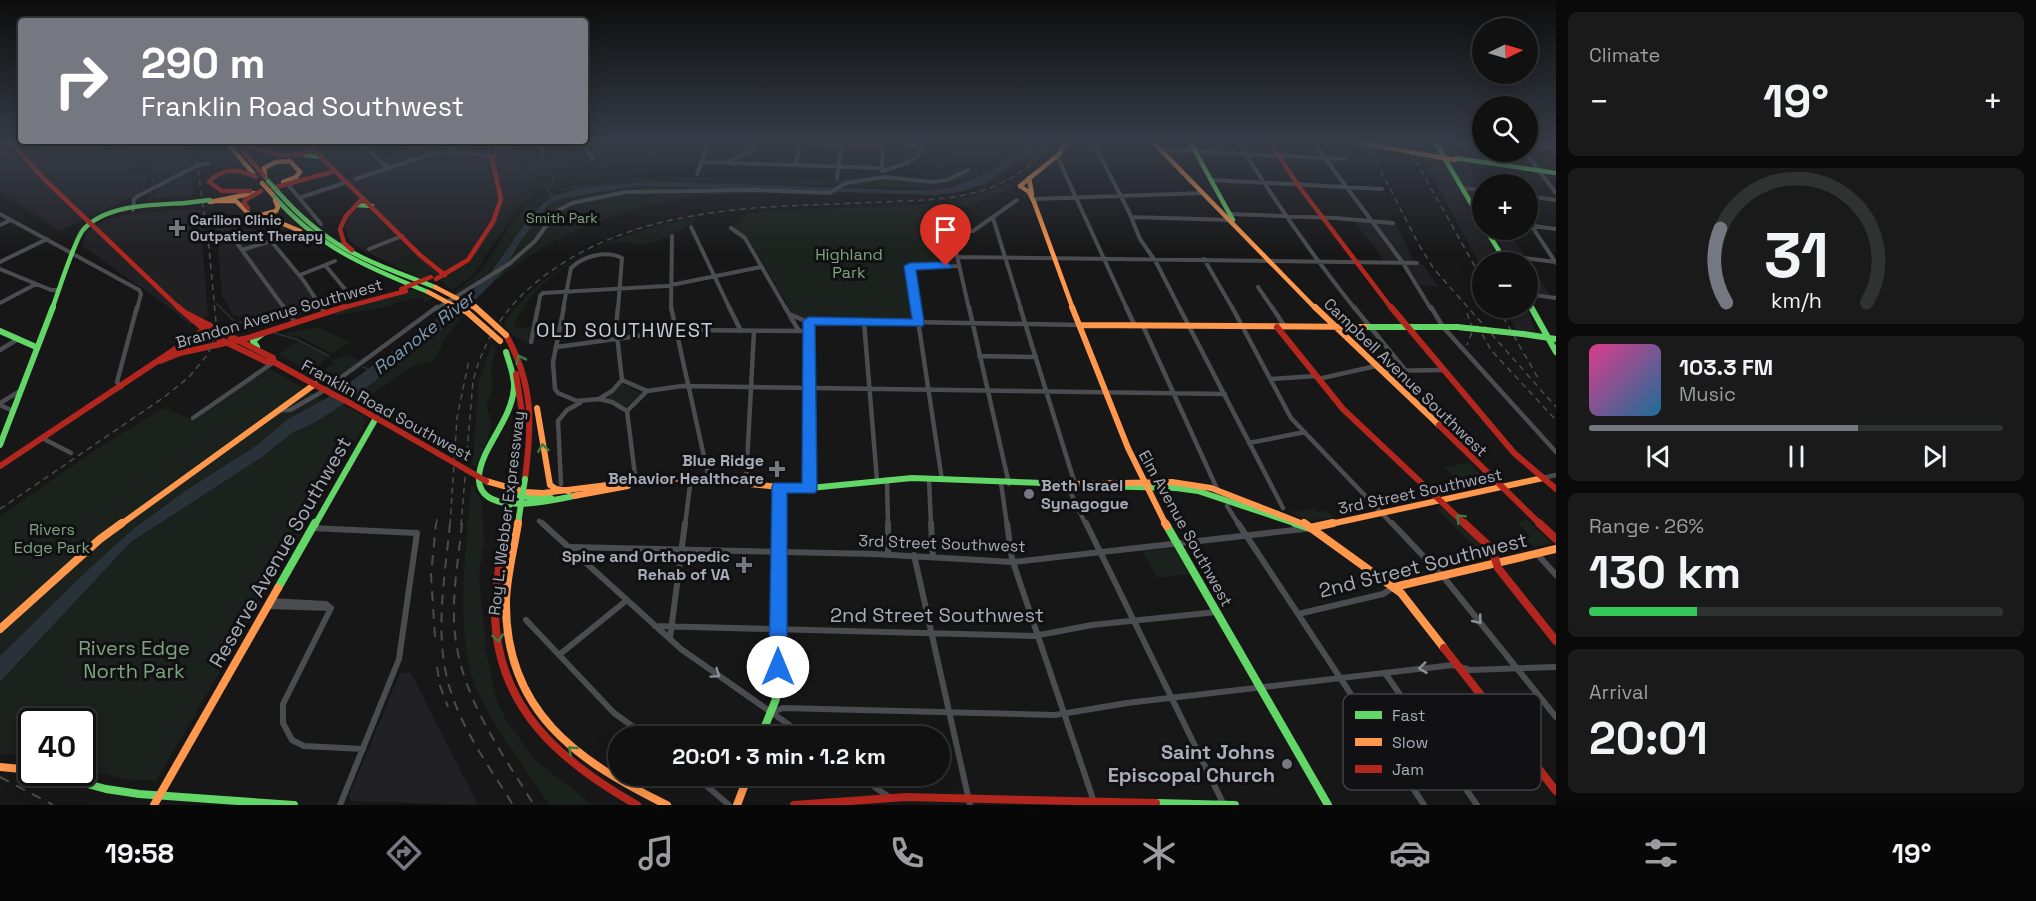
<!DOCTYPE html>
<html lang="en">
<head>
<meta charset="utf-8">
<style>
	body { margin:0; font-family:"Space Grotesk",sans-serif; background:#1a1a1a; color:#f1f3f6; height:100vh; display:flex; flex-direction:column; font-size:22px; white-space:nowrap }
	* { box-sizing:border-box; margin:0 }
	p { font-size:20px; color:#9c9d9f }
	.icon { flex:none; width:33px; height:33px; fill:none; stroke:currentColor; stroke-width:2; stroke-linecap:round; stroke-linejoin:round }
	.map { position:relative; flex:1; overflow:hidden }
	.side { display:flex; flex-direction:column; gap:12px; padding:12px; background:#090909; width:480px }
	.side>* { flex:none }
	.top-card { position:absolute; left:18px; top:18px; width:570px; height:126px; border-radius:6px; box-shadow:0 3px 15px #0003,0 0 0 2px #303131; background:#757880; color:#fff; overflow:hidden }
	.needle { width:39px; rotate:85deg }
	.buttons { position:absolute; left:1472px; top:18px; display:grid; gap:12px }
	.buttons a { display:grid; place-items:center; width:66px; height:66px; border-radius:50%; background:#111; box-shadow:0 3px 15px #0003,0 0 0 2px #303131; font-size:30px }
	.speed { position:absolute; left:18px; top:708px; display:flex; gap:12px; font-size:30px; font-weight:700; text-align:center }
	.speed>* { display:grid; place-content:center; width:78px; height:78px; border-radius:50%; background:#111; box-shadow:0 3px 15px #0003,0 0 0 2px #303131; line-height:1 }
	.speed .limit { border:3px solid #111; border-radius:9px; background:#fff; color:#111 }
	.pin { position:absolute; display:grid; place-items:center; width:51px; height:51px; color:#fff; margin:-62px -26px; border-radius:50% 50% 50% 0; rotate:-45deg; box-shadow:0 0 6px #0007 }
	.pin .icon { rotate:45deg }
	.me { position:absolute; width:66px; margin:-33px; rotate:0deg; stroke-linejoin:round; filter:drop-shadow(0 0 4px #0008) }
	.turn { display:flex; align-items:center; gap:21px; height:126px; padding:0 24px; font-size:27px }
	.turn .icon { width:78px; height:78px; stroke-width:2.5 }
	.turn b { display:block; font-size:42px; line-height:51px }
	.big { font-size:45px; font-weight:700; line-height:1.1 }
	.side .widget { flex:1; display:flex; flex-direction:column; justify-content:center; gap:9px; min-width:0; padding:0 21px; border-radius:9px; background:#1a1a1a }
	.side .dial { align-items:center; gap:0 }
	.dial svg { height:156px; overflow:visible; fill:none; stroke:#303131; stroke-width:7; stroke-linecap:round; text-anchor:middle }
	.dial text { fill:#f1f3f6; stroke:none }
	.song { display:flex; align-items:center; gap:18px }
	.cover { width:72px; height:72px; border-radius:9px; background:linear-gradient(135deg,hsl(330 70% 55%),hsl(200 70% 35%)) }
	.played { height:6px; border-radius:3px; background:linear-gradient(90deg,#757880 65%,#303131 65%) }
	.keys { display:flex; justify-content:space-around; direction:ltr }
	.heat { display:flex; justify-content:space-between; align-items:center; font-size:33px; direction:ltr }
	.charge { height:9px; border-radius:4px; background:linear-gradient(90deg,#34c759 26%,#303131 0) }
	.trip { position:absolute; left:608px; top:726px; width:342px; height:60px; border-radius:30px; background:#111; box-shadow:0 3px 15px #0003,0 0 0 2px #303131; font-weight:700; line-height:60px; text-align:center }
	.tabs { display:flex; height:96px; justify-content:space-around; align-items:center; background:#070707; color:#9c9d9f }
	.tabs .icon { width:42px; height:42px }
	.tabs .selected { color:#757880 }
	.tabs b { font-size:27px; color:#f1f3f6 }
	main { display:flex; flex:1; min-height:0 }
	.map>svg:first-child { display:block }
</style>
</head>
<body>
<main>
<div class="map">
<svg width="1556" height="805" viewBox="0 0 1556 805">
	<rect width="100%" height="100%" fill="#171717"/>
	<path fill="#212124" d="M0,142H115L106,148L132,172L144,169L150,179L146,181L147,190L59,231L0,192Z
		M124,142H188L193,196L153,198L157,180L147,161L125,152L121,148Z
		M418,142H427L441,148L484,151L490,149L495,142H522L508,162L523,170L540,173L541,182L529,191L496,227L478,254L459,270L440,280L412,255L391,264L355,246L348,238L345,226L348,218L362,202L339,180L385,164L381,159L400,153L396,149Z
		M1438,142H1473L1485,161L1445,154Z
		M1421,155L1466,163L1482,188V230H1508L1550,295L1527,292V262H1482V269Z
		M200,209L208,316L190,325L166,305L82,246L88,231L104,221L128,214Z
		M1353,220L1396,224L1414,261L1423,265L1439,287L1419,285L1405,262H1385Z
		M227,222L240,230H257L266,241L271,239L326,306L273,323L233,315L222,295L216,226Z
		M1504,308H1527L1536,332L1516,330Z
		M400,673H411L478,805L351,801L349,796Z"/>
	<path fill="#1b211c" d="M115,142H123L120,148L145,161L148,167L132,172L105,148Z
		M440,142H495C492,146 489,150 483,151C471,153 449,150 440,142Z
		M666,142H682L649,173L569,184L535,195L519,208L472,276L452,290L440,280L459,270L478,254L496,227L528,191V184L541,182L540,173L523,170L508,162L516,151L539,149V157L569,154L576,167C607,163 639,159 666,142Z
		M924,142H1031C1004,165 965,185 929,189L649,181L558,192L540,203L487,276L457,293L455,292L480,272L508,229L529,203L545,194L565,187L624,178L663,176L817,181L872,176L917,183L923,172L948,158L925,150Z
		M1005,183L1015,187L969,207L949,206L947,201L979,195Z
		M634,186L840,192V195C803,195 764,191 726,194C663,199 594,216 540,250C525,259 510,271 495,281C515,257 525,226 548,205C560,194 616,189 634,186Z
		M943,203L956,264H908L915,315L908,320L802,318L793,314L748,238L732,228L748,213Z
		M684,219H698C680,231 662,243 639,245C634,246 632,243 627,242C620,241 611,244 604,246C572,257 521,295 514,328L531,327L528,344L512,334L503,325C545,263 614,235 684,219Z
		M412,255L432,272L430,277L422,280L391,264Z
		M414,290L433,298L424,303V300L420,297L392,304L393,306L337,315L326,313Z
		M460,315L462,317L447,336L435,360L412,367L364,400L353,398Z
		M318,327L351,343L331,353L300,337L289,336L285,333Z
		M298,341L327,356L320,365L307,373L302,367L278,354Z
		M492,343L496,349L491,370L493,388L487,403L491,425L488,438L476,467L472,464L479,381Z
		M345,355L360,360L329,386L325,383L333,378L324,369L334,363L331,361Z
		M269,368L323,400L288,419L257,445L185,491L132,530L0,656V516C54,479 108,439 165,408L194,420Z
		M623,384L641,394L625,407L607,398Z
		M343,405L364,416L366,422L156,781L124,779L83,769L82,722H32L31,756L0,754V683L131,542L262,457L292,433Z
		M1469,463L1488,482L1489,484L1467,489L1444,467Z
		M471,484L482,502L484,540L479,576L486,650L496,698L505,718L534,759L593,805H549C527,770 492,726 476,688C453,632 467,545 471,484Z
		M1287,506L1295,512L1314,508L1318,512L1326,510L1333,518C1316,521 1297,523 1287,506Z
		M1438,506L1444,507L1490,554L1477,558L1464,545L1471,543L1436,509Z
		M1527,520L1552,543L1534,547L1525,538L1531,536L1517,522Z
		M1174,548L1189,574L1157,578L1142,551Z"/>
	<path fill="#2a3239" d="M1033,142H1045L985,184L960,192L935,195L634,186L561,199L549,204L520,242L502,273L460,315L353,398L314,423L292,433L262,457L131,542L0,682V656L89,569L132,530L185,491L257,445L288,419L334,394L465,298L488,276L531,215L551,196L582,188L649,181L906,190C918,190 931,190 944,188C974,182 1009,162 1033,142Z"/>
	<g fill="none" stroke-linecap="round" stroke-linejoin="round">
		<path stroke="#2a3239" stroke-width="1.5" d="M122,142L118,150L145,164L154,181L152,186
			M507,160L516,165L552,175L553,180L548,190L552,196
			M149,204L151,192
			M216,303L234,321L261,327
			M274,333L296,339L329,356
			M363,367L368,369"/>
		<path stroke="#4b4c50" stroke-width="4" d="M359,142L388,168
			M433,142L457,150
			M541,142L543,154
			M583,142L592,158
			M630,142H644
			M1093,142L1129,212L1140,239L1156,262L1180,309
			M1238,142C1274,200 1312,255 1355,309
			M1313,142L1403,263L1431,309
			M1476,142L1482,151
			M904,145L924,146
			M1161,150L1346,159
			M1482,152L1488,161
			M1525,152L1556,193
			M1057,156L1127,309
			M701,162L882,168
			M726,162L752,151L755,145L753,142
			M796,164L800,142
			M882,169L883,142
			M882,171C899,165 921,163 924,142
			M697,174L709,142
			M837,178L842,142
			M356,179L439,151L493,156
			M1211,180L1382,189
			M290,187L321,224
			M1462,188L1482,190
			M1527,196L1556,200
			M299,198L347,182
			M1033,199L1203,193
			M946,207L969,309
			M133,210L134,199L138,196L196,166L208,163
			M0,214L139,290L141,294L137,309
			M1229,214L1335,218L1393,223
			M1131,217L1231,220
			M993,218L1021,309
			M1527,219L1556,263
			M0,225L11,220
			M1527,225L1556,229
			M691,227L730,309
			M731,228L745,238L786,309
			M951,232L973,231L1017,200
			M231,235L285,309
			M369,249L402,236
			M242,250L271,241L304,281L322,309
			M1501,255L1556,262
			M957,257L1417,263
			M1204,259L1233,309
			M0,262L47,239
			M325,265L349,294
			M0,269L51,290H59
			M300,275L335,261
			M1258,287L1273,309
			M1527,294L1556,298
			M0,303L36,284
			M436,309L509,264L535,241L557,211L572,203L626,192L756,190L829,193L846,183L884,177L932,182L947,180L968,170
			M538,309L540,296L543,293L666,286L761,267
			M563,309L571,268C583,256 606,250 622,258L618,309
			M671,309L672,236
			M916,309L910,267L959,266"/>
		<path stroke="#4b4c50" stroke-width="4.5" d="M284,307L295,322
			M321,307L324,312
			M564,307L553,362L555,389L558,393L577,401L599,399L612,402L627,411
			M618,307L616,326L622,380L647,391L682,386L1225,394
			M671,307L709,479
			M729,307L741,331
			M785,307L789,314L803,320L1080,325
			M916,307L942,480
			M969,307L1009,484
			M1020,307L1075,484
			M1126,307L1135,326
			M1179,307L1283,508
			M1232,307L1291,418L1393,525
			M1272,307L1285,327
			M1354,307L1406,371
			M1431,307L1443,327L1556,452
			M790,316L799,331
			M809,321L810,489
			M864,322L877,480
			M1143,326L1218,491
			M531,342L538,307
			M557,347L681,330L808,331
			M0,350L18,339
			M979,356L1036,357
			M1382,371L1443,370
			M1271,379L1316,376
			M1318,379L1376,366
			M121,387L117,382L137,307
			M599,399L612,391L622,380
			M0,403L20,391
			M0,405L13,411
			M281,410H290L320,393L437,307
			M193,418L274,362
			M42,438L71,453
			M1249,443L1305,432
			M1543,478L1556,475
			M887,479L888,525
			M929,479L931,525
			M746,482L754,331
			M636,483L627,411L647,391
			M1001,483L1007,525
			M561,484L558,421L567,410L580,403
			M1067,485L1086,525
			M1227,506L1239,525
			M539,521L544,525
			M685,525L691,478"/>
		<path stroke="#4b4c50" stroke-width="6" d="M542,523L681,649L805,736
			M888,523V554
			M931,523L933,557
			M1007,523L1012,559L1094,802
			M1086,523L1224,805
			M1238,523L1424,805
			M1392,523L1446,580L1556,717
			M312,528L417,533L399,659L340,805
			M571,547L874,554L1013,562L1304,529
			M1537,554L1556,575
			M914,555L970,805
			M270,601L326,604L331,608
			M267,606L331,608
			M331,608L283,704V723L292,740L304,746L363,749
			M1298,614L1383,594L1394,587
			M526,620L614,713L646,736
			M655,626L1034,636L1092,625L1217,612
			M670,638L685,523
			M559,655L627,600
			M1385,673L1477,805
			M770,713L783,708L1055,715L1127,703L1453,665L1470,670L1556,667
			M695,776L729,805
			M859,776L889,797"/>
		<path stroke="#63d668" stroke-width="4.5" d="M1190,142L1233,220
			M1435,142L1482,222
			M304,155L322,157
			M1455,158L1556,173
			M278,192C328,249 367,261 435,287
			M272,194C316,246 366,267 428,292
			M357,205L372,206
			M1486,230L1506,262
			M1527,300L1532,309
			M52,309C58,293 75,239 83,230C106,204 153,205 185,203"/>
		<path stroke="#63d668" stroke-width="6" d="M1531,307L1556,352
			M1365,327H1457
			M0,331L36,347
			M1523,334L1556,339
			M257,347L253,341L262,334
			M506,352C509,363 515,376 514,388C512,413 495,433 485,455C455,522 544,503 578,495
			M0,445L53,307
			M1096,486L1176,488L1198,491L1300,525
			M810,488L912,478L1071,484
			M509,493L532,498H551
			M315,525L376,418
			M779,525L780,487"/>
		<path stroke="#63d668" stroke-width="8" d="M1295,523L1307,527
			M1167,526L1328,805
			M278,588L315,523
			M761,736L776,699L779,523
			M42,772L106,789L139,794L294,805
			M1156,803L1235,805"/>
		<path stroke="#ff974d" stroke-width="4.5" d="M226,142L253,173
			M1153,142L1316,309
			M265,177L264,168L276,162L290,161L300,172L296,177L283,182
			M1029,178L1032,194
			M1020,186L1058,155L1067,142
			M1020,186L1029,192L1034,202L1073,309
			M218,201H236L253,218L281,223L300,231
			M210,202L254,193
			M258,216L276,211L278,207L275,200"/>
		<path stroke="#ff974d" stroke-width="6" d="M1072,307L1128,448L1166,525
			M1315,307L1439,425
			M1080,325L1365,327
			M537,408L550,485L556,489L569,491
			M486,481L525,492L543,493L648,480L691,478L798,489L810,488
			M1071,484L1172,482L1211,488L1306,525
			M574,496L628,486
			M120,525L315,384
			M518,525L519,517
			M1326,525L1543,478"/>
		<path stroke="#ff974d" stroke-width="8" d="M518,523C514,549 507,574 506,600C504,711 577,761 667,805
			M1165,523L1167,526
			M1304,523L1401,593L1444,648
			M1310,528L1333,523
			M1394,587L1556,549
			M0,629L100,539L122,523
			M0,767L32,770
			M154,805L278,588
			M737,805L748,776"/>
		<path stroke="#b3261e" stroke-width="4.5" d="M10,142L42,177L180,309
			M235,142L264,176
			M240,142C263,152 289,162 313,149
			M306,142L421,256L445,275
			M778,142L883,147
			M1270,142L1298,185L1392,309
			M1527,145L1556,148
			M273,188L335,171
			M250,191H222L209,182C223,167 238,169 256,177
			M248,208L244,203L245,200L261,191
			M352,250L344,243L340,229L346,216L363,198
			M436,279L468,260L493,222L501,199L492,160L501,142
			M338,309L406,291"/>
		<path stroke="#b3261e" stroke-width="6" d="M178,307L211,335L267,362H274L321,388
			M1391,307L1514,453L1556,489
			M187,314L273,358L274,362
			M1277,327L1343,409L1466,525
			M506,335C534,385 532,424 525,479
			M160,361L180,353L248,338L344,307
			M350,403L406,435
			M1439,425L1541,525
			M0,466L204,330
			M514,476L522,412L516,374
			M506,525L507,517"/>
		<path stroke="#b3261e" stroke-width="8" d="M506,523C502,553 495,583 495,614C497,708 561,762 637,805
			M1464,523L1492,549L1498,568L1556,641
			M1539,523L1556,539
			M1444,648L1556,791
			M794,805L906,797L1156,803"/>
		<path stroke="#4b4c4f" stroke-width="1.5" stroke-dasharray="6 4.5" stroke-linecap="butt" d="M1366,142L1419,245L1434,269L1556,407
			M1405,142L1482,279
			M1418,142L1419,163
			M1498,308L1538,378
			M1467,313L1473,330L1467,345
			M1477,325L1491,350L1554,418
			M0,509L163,398L189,377L208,354L214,338L216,322L209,248L194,142
			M436,525L438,515
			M450,525L457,418L469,360
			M461,525L473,381C486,330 516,293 560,265C618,227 686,214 754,208C796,205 839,204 881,202C952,199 1003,200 1054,142"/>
		<path stroke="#4b4c4f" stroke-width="2" stroke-dasharray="10 8" stroke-linecap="butt" d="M450,523C445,578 433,638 451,692C464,733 491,769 513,805
			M462,523C459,555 453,587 454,619C456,691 498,746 534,805
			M435,637L431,575L436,523
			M437,667L440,686L448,707
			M0,777L53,805"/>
		<path stroke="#63d668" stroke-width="4.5" d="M268,181L278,192
			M185,203L210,200"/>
		<path stroke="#63d668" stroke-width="6" d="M1457,327L1523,334
			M507,517L514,476
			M519,517L525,479"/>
		<path stroke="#ff974d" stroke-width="4.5" d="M1355,142L1455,160
			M262,183L272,194
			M435,287L477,309
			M428,292L460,309"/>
		<path stroke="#ff974d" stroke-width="6" d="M457,307L467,312L500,341
			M475,307L506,335"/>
		<path stroke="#b3261e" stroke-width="4.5" d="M401,289L431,277"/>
		<path stroke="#b3261e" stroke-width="6" d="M321,388L350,403
			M406,435L486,481"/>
	</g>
	<defs><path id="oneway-chevron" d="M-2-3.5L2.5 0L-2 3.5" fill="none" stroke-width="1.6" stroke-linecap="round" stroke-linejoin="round" transform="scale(1.5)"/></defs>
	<g stroke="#3e7d42">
		<use href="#oneway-chevron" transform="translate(520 359) rotate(-116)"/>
		<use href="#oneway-chevron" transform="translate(543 448) rotate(-99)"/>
		<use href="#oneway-chevron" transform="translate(1460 518) rotate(-135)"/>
		<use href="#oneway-chevron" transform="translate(498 638) rotate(83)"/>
		<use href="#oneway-chevron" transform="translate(572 750) rotate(-138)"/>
	</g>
	<g stroke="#8c9099">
		<use href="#oneway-chevron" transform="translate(1478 620) rotate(51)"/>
		<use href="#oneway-chevron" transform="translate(1423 668) rotate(173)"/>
		<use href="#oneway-chevron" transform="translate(716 674) rotate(35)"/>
	</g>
	<linearGradient id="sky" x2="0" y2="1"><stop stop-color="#0d0d0d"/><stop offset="0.56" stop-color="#363c47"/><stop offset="1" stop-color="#363c47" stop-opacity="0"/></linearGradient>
	<rect width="1556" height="254" fill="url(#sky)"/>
	<path fill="#1a73e8" stroke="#114b97" stroke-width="1.5" d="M946,262L952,266L951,268L916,270L924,323L923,326L815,325L817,489L815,493H787V667L784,672L778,675L771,672L769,667L772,487L774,483H802L803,321L809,317L912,319L904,266L910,263Z"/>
	<g fill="#757880" stroke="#111113" stroke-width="2">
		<path d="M174 219h6v6h6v6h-6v6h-6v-6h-6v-6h6z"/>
		<path d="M774 460h6v6h6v6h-6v6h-6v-6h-6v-6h6z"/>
		<circle cx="1029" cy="494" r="6"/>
		<path d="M741 556h6v6h6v6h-6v6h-6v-6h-6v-6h6z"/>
		<circle cx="1287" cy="764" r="6"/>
	</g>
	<g text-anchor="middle" stroke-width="6" stroke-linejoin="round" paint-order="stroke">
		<g font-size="14" fill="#7fa381" stroke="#111113">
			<text x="562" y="223">Smith Park</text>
		</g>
		<g font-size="14" font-weight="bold" fill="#a8adb8" stroke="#111113" text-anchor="start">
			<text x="190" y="225">Carilion Clinic<tspan x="190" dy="16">Outpatient Therapy</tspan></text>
		</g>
		<g font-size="16" fill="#7fa381" stroke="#111113">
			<text x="849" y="260">Highland<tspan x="849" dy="18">Park</tspan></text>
			<text x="52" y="535">Rivers<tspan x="52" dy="18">Edge Park</tspan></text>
		</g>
		<g font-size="16" fill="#a8adb8" stroke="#111113">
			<text transform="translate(279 313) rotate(-16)" y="6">Brandon Avenue Southwest</text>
			<text transform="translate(1406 377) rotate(44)" y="6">Campbell Avenue Southwest</text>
			<text transform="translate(387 410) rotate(29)" y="6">Franklin Road Southwest</text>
			<text transform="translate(1420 491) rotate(-12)" y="6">3rd Street Southwest</text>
			<text transform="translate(506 513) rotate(-83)" y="6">Roy L. Webber Expressway</text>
			<text transform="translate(1186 528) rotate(61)" y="6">Elm Avenue Southwest</text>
			<text transform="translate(942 543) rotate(2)" y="6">3rd Street Southwest</text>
		</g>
		<g font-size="16" font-weight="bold" fill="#a8adb8" stroke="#111113" text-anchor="end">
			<text x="764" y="466">Blue Ridge<tspan x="764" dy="18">Behavior Healthcare</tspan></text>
			<text x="1041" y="491" text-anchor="start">Beth Israel<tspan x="1041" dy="18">Synagogue</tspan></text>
			<text x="730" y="562">Spine and Orthopedic<tspan x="730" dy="18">Rehab of VA</tspan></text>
		</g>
		<g font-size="18" font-style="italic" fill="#7f9bb3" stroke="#111113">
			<text transform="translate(424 333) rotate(-38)" y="6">Roanoke River</text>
		</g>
		<g font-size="20" letter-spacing="1.5" fill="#c9ccd4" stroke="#111113">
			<text x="625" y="337">OLD SOUTHWEST</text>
		</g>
		<g font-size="20" fill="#a8adb8" stroke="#111113">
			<text transform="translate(280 552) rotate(-60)" y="7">Reserve Avenue Southwest</text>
			<text transform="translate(1423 565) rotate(-14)" y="7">2nd Street Southwest</text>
			<text x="937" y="622">2nd Street Southwest</text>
		</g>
		<g font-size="20" fill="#7fa381" stroke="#111113">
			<text x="134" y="655">Rivers Edge<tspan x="134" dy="23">North Park</tspan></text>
		</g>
		<g font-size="20" font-weight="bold" fill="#a8adb8" stroke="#111113" text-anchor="end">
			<text x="1275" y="759">Saint Johns<tspan x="1275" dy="23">Episcopal Church</tspan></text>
		</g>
	</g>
	<rect x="1343" y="694" width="198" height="96" rx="9" fill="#111113" stroke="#3e4045" stroke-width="1.5"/>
	<rect x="1355" y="711" width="27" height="8" fill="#63d668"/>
	<rect x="1355" y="738" width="27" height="8" fill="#ff974d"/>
	<rect x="1355" y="765" width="27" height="8" fill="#b3261e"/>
	<g font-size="16" fill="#a8adb8">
		<text x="1392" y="721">Fast</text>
		<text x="1392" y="748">Slow</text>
		<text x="1392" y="775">Jam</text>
	</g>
</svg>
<div class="buttons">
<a><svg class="needle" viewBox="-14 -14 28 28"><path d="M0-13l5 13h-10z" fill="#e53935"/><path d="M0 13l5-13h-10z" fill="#9c9d9f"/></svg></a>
<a><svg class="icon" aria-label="search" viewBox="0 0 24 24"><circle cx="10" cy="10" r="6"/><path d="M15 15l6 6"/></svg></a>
<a>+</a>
<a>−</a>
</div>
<div class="speed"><div class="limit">40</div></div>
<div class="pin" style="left:946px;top:266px;background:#d93025"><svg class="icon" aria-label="arrive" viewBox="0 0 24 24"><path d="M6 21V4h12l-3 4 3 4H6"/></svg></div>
<svg class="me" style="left:778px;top:667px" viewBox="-20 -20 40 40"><circle r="19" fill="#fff"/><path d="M0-13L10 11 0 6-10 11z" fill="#1a73e8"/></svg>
<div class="trip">20:01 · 3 min · 1.2 km</div>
<div class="top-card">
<div class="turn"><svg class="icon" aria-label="right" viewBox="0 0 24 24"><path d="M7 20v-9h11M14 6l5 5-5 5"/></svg><div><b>290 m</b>Franklin Road Southwest</div></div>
</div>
</div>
<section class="side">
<div class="widget"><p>Climate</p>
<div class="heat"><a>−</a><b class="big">19°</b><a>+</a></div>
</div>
<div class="widget dial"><svg viewBox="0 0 100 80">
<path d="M14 69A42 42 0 1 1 86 69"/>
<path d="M14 69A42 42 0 0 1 11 31" stroke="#757880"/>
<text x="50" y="56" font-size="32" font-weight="700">31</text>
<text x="50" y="72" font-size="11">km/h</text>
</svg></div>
<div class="widget">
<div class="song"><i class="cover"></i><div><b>103.3 FM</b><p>Music</p></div></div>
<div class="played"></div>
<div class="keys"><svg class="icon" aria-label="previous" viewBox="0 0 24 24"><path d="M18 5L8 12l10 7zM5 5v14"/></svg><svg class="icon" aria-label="pause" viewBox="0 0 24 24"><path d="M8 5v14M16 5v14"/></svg><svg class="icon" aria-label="next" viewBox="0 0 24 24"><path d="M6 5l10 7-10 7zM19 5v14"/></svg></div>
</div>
<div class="widget"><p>Range · 26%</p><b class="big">130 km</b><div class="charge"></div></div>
<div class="widget"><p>Arrival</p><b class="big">20:01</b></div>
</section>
</main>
<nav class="tabs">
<b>19:58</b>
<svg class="icon selected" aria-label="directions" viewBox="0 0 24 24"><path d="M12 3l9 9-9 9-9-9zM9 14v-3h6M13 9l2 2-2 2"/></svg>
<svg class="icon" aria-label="music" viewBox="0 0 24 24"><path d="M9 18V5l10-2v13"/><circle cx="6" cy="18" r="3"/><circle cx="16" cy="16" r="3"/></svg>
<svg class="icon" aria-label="phone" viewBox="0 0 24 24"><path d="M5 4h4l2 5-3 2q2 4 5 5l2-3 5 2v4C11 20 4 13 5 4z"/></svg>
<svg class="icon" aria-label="climate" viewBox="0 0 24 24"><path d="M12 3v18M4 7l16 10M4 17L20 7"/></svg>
<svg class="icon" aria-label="car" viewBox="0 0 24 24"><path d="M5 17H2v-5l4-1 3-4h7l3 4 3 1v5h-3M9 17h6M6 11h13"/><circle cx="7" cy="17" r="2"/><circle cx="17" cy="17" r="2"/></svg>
<svg class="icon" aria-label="filters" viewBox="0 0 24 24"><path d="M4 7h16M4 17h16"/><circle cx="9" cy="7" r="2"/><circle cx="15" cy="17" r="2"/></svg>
<b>19°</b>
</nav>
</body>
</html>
